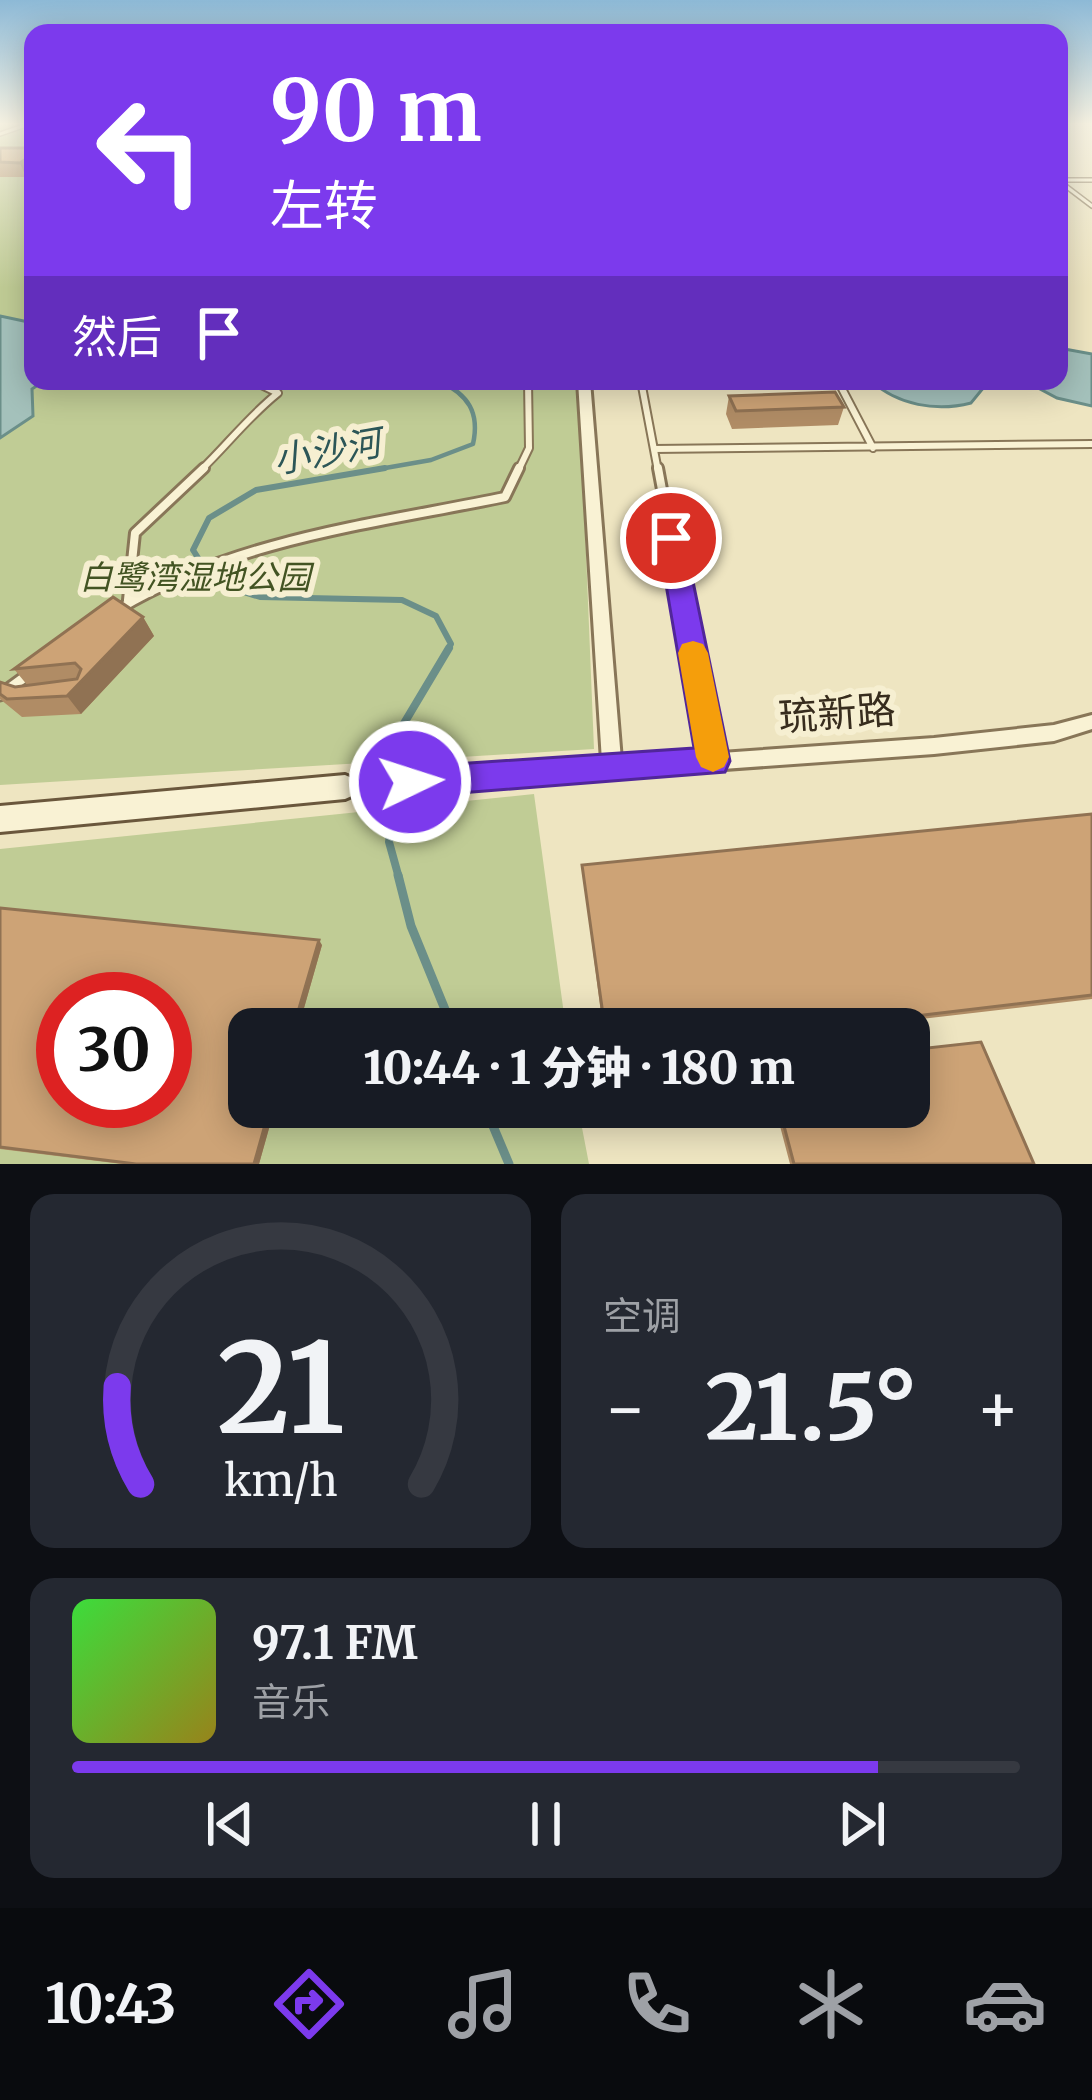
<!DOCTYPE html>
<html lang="zh">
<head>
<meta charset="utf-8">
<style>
	body { margin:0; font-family:Merriweather,"Noto Sans SC",serif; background:#242831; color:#f1f3f6; height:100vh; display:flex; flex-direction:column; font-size:45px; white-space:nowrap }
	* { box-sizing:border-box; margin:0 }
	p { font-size:39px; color:#9ea1a6 }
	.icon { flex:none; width:66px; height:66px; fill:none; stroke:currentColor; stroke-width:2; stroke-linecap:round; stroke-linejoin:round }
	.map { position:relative; height:1164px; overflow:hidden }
	.sheet { display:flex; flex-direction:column; gap:30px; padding:30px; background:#0d0f14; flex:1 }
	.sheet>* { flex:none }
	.banner { position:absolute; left:24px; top:24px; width:1044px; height:366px; border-radius:24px; box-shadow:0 6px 30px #0003; background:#7c3aed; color:#fff; overflow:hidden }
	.speed { position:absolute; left:36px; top:972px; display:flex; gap:24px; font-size:60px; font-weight:700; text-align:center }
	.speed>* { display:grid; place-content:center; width:156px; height:156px; border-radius:50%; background:#171b24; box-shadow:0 6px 30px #0003; line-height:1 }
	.speed .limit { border:18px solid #d22; background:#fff; color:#111 }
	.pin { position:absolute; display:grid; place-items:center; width:102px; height:102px; color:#fff; margin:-51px; border:6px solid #fff; border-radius:50%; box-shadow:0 3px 12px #0007 }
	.me { position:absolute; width:132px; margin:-66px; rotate:86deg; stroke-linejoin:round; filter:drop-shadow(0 0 9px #0008) }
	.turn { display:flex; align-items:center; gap:42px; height:252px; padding:0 48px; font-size:54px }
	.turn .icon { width:156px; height:156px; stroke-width:2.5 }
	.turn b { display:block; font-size:84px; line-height:102px }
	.then { display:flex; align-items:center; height:114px; padding:0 48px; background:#0003; gap:24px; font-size:45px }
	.big { font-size:90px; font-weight:800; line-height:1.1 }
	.sheet .widget { flex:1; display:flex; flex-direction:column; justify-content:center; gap:18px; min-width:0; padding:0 42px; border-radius:24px; background:#242831 }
	.sheet .dial { align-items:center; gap:0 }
	.dial svg { height:312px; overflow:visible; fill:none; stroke:#363941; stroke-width:7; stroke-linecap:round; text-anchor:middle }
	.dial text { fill:#f1f3f6; stroke:none }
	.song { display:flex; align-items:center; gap:36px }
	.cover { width:144px; height:144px; border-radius:18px; background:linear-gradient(135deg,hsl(120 70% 55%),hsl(50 70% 35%)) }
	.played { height:12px; border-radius:6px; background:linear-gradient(90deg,#7c3aed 85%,#363941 85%) }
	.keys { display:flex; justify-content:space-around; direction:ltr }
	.heat { display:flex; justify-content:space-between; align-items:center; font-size:66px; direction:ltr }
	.sheet .tiles { flex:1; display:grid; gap:30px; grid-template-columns:1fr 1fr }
	.widget:last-child { grid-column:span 2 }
	.trip { position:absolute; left:228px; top:1008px; width:702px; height:120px; border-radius:24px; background:#171b24; box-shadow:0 6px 30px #0003; font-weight:800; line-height:120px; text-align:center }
	.tabs { display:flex; height:192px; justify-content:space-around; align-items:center; background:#090b0e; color:#9ea1a6 }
	.tabs .icon { width:84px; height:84px }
	.tabs .active { color:#7c3aed }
	.tabs b { font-size:54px; color:#f1f3f6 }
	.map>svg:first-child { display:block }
</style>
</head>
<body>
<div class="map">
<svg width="1092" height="1164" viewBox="0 0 1092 1164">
	<rect width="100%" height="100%" fill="#eee5c1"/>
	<path fill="#c0cc95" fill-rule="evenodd" d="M0,125H33V381H579L594,749L0,785Z
		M534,794L566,1029H249V1107H578L589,1164H0V849ZM63,999H165V1101H63Z"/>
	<path fill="#a4c1bb" stroke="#6b8f89" stroke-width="3" d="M0,316L33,323V381H44L32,389L33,416L0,438Z
		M1059,348L1092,354V406L1057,398L1025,381H1059Z
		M871,381H983L984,387L971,403C936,412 898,405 871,381Z"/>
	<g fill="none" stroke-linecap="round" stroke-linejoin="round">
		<path stroke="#6b8f89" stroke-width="4.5" d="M368,471L431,460L473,444C480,412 468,395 440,381"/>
		<path stroke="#6b8f89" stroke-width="6" d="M385,468L256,490L209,518L193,550L214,583L260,597L402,600L436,616L451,644L447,651"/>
		<path stroke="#6b8f89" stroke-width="8" d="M399,878L389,842L403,725L449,648"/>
		<path stroke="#6b8f89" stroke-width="9" d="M398,875L411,926L453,1029
			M485,1107L509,1164"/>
		<defs>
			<path id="lane-far3" d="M0,134L26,125
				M1060,180H1092
				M1059,181L1092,206"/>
			<path id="lane-far2" d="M641,381L658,471
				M838,381L873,448
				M654,449L1092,444
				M200,471C228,444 248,417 278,393L253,381
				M518,471L529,448L528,381"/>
			<path id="lane-far1" d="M658,468L692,651
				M128,600L135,533L204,468
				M119,609C236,539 374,524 505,497L519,468"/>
			<path id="lane" d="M692,648L713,760
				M0,695L29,674"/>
			<path id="street" d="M578,381H590L621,760L934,738L1054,725L1092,715V729L1054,741L934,754L345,796L338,793L336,787L338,781L345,778L602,761Z"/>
			<path id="secondary" d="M345,775L354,779L358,787L354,795L345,799L0,832V806Z"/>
		</defs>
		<use href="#lane-far3" stroke="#887658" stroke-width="6"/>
		<use href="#lane-far2" stroke="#887658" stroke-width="10"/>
		<use href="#lane-far1" stroke="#887658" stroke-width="14"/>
		<use href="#lane" stroke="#887658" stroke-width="15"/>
		<use href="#street" stroke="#887658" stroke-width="6"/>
		<use href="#secondary" stroke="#6a573c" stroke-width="6"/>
		<use href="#lane-far3" stroke="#f9f2d4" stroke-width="3"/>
		<use href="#lane-far2" stroke="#f9f2d4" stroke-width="6"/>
		<use href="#lane-far1" stroke="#f9f2d4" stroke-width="8"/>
		<use href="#lane" stroke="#f9f2d4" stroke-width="9"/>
		<use href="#street" fill="#f9f2d4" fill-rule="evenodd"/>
		<use href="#secondary" fill="#f9f2d4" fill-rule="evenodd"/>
	</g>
	<path fill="#b08c65" d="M0,148H33V172L26,177H0Z
		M729,396L844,407L838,425L732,429L726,414Z
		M143,617L154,636L81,714L22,717L0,699V682L15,687L28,686L14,669Z
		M1092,814V999L836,1029H603L582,865Z
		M0,908L322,945L298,1029H249V1107H275L259,1164H122L0,1149Z
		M775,1107H909L1034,1164H790Z"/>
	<path fill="#907253" d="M33,154V172L26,177L20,163Z
		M143,617L154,636L81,714L67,696Z
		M319,940L322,945L298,1029H293Z
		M270,1107H275L259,1164H254Z"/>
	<path fill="#cda376" stroke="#907253" stroke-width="3" fill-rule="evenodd" d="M0,148H33V154L20,163L0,162Z
		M835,392L844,407L736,411L729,396Z
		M113,597L143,617L67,696L7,699L0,694V682L15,687L77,679L81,669L75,663L14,669Z
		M1092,814V995L806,1029H605L582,865Z
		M0,908L319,940L293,1029H249V1107H270L254,1164H136L0,1147ZM63,999H165V1101H63Z
		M981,1042L1034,1164H794L779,1107H909V1050Z"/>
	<linearGradient id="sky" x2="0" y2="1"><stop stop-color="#8db9d6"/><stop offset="0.43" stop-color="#f7f3e3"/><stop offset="1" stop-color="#f7f3e3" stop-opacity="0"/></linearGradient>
	<rect width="1092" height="288" fill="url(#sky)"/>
	<path fill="#7c3aed" stroke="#51269a" stroke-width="3" d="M671,530L684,538L730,761L725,772L410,797L397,793L392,782L397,771L410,767L694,748L658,538Z"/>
	<path fill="#f59e0b" d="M693,641L703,644L708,653L729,757L724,767L713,772L701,767L696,757L678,653L682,644Z"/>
	<g text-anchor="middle" stroke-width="12" stroke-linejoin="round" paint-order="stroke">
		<g font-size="33" font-style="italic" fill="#435423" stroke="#f6efd1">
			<text x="195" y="589">白鹭湾湿地公园</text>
		</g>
		<g font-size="36" font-style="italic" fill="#2c5657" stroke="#f6efd1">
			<text transform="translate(327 451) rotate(-10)" y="13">小沙河</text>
		</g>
		<g font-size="39" fill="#372c1d" stroke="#f6efd1">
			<text transform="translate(837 713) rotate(-4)" y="14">琉新路</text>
		</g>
	</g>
</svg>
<div class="speed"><div class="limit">30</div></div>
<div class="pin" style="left:671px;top:538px;background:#d93025"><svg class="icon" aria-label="arrive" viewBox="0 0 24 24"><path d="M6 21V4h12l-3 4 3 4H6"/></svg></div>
<svg class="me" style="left:410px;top:782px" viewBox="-20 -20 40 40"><circle r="17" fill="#7c3aed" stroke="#fff" stroke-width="3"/><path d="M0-11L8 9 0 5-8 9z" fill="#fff"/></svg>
<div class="trip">10:44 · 1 分钟 · 180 m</div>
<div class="banner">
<div class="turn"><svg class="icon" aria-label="left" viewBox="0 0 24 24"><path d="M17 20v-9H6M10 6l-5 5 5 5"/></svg><div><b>90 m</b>左转</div></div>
<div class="then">然后<svg class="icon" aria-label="arrive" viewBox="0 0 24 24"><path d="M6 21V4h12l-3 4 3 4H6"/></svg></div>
</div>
</div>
<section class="sheet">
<div class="tiles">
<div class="widget dial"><svg viewBox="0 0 100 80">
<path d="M14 69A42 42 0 1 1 86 69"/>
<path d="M14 69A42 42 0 0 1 8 44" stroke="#7c3aed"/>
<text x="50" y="56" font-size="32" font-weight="700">21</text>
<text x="50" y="72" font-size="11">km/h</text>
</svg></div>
<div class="widget"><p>空调</p>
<div class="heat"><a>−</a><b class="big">21.5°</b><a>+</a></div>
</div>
<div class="widget">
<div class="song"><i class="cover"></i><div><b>97.1 FM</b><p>音乐</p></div></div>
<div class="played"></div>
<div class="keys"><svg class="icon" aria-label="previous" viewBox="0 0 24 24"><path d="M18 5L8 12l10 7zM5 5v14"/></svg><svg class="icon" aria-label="pause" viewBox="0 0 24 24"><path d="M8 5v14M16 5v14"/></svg><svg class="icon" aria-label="next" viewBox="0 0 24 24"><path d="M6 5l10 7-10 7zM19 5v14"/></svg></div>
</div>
</div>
</section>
<nav class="tabs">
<b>10:43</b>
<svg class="icon active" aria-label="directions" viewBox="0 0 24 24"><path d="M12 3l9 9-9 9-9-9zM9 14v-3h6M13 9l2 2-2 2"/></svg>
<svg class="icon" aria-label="music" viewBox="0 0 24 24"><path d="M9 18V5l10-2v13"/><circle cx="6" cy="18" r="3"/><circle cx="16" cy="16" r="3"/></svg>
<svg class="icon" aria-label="phone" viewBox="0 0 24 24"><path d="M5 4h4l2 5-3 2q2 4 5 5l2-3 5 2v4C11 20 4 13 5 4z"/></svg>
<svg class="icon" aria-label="climate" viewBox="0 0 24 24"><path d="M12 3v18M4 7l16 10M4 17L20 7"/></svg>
<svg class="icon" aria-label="car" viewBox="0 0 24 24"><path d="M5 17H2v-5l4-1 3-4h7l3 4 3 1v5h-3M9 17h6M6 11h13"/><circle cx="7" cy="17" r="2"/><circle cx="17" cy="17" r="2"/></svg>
</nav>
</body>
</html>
